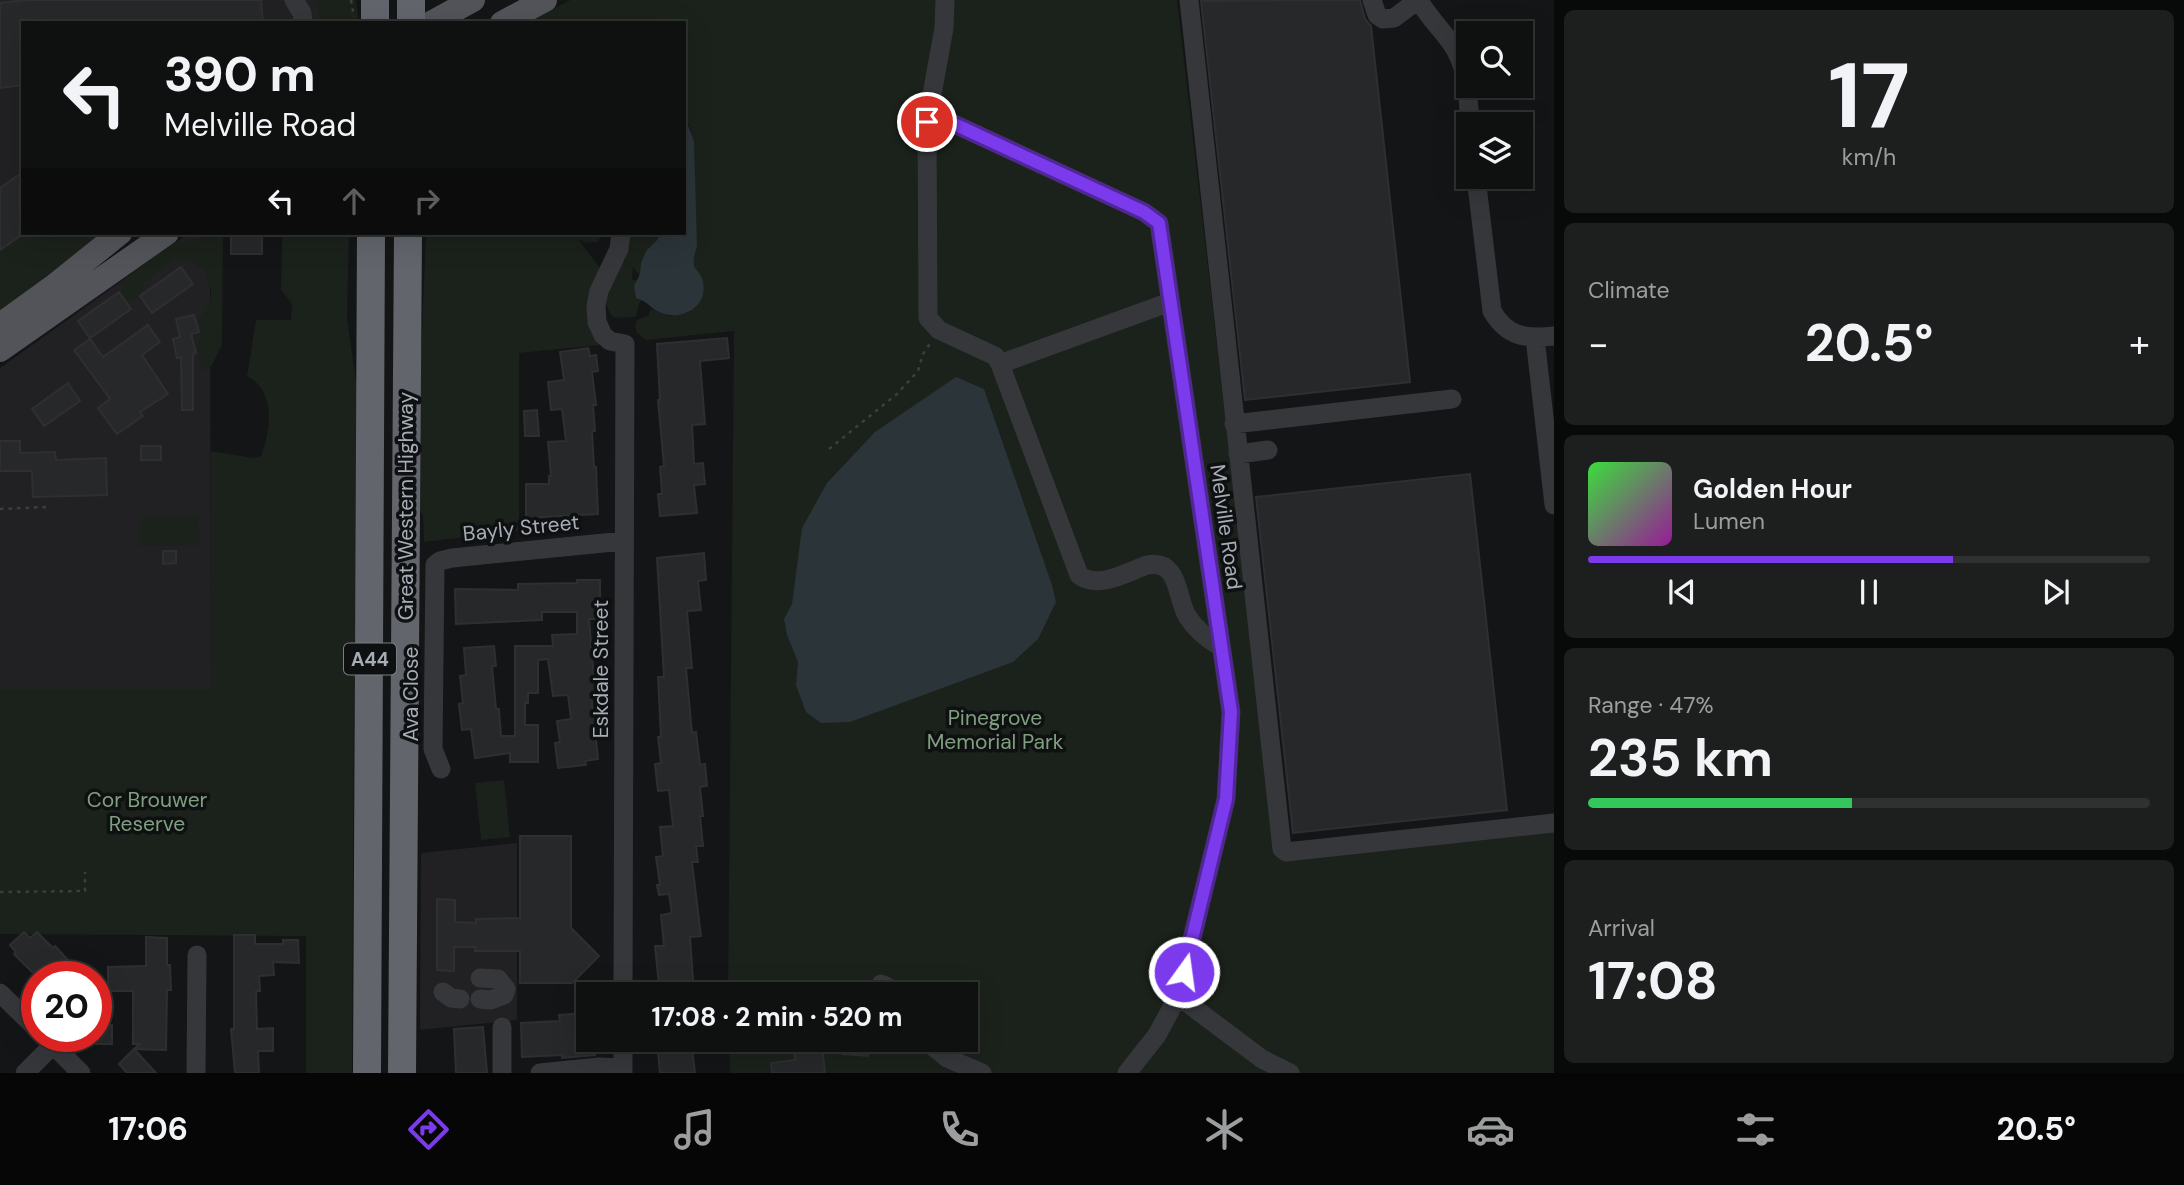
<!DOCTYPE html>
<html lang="en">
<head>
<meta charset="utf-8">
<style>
	body { margin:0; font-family:"DM Sans",sans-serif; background:#1d1e1e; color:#f1f3f6; height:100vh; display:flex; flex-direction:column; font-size:26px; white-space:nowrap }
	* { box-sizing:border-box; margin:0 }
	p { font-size:23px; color:#9b9d9f }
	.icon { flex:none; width:38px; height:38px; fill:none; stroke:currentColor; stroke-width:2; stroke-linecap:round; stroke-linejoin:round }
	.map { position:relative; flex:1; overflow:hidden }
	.details { display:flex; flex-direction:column; gap:10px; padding:10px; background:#080909; width:630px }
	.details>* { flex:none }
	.guide { position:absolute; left:21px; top:21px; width:665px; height:214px; border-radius:0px; box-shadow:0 7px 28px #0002,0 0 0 2px #2f3030; background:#0f1010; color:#f1f3f6; overflow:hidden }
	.fabs { position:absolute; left:1456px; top:21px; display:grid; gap:14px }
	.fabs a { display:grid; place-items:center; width:77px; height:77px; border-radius:0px; background:#0f1010; box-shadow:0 7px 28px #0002,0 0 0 2px #2f3030; font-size:35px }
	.speed { position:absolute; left:21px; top:961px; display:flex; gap:14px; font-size:35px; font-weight:700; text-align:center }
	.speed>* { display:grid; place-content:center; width:91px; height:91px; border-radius:50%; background:#0f1010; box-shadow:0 7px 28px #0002,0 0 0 2px #2f3030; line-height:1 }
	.speed .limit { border:10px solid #d22; background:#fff; color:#111 }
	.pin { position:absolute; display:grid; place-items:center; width:60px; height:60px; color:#fff; margin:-30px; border:4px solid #fff; border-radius:50%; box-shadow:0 2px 7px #0007 }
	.me { position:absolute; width:77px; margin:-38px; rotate:14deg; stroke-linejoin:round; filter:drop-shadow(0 0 5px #0008) }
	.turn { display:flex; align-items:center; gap:24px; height:147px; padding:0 28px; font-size:32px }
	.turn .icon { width:91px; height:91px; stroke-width:2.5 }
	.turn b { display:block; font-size:49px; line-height:60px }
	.lanes { display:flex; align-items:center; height:66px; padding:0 28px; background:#0003; justify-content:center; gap:35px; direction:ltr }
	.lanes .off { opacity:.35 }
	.big { font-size:52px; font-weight:700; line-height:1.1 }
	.details .card { flex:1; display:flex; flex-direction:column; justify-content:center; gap:10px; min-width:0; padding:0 24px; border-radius:10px; background:#1d1e1e }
	.details .dial { align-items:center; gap:0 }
	.dial b { font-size:91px; line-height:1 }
	.song { display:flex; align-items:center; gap:21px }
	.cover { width:84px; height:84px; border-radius:10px; background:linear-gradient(135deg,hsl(120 70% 55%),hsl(300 70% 35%)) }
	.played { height:7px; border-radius:4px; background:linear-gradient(90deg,#7c3aed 65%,#2f3030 65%) }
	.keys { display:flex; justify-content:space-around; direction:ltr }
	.heat { display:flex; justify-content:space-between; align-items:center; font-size:38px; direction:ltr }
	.charge { height:10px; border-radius:5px; background:linear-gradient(90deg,#34c759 47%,#2f3030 0) }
	.trip { position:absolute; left:576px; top:982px; width:402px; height:70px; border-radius:0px; background:#0f1010; box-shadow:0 7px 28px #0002,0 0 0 2px #2f3030; font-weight:700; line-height:70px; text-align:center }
	.tab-bar { display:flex; height:112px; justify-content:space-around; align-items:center; background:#060606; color:#9b9d9f }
	.tab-bar .icon { width:49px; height:49px }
	.tab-bar .selected { color:#7c3aed }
	.tab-bar b { font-size:32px; color:#f1f3f6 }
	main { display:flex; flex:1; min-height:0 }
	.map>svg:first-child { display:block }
</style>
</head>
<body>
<main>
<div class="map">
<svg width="1554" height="1073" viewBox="0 0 1554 1073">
	<rect width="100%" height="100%" fill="#141516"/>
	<path fill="#212123" d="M0,0H335L341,23H23V233H86L0,304Z
		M189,233H210L211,690H0V368Z
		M517,843V1020L420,1030L421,853Z"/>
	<path fill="#1b211b" d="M316,0H356L359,23H321Z
		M570,0H1177L1276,854L1554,829V1073H730L729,1040H966V994H728L734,331L646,340L637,333L635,326L637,320L648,316L651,309L668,316L691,312L643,280L633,267L632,280H638L634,286L636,297L642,299C637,305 639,311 635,317L614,318C598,302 611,282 618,264L625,261V233H659L658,239L647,251H696L697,247L691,130L684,115V23H528Z
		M25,233H107L0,316V250Z
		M205,233H223L222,345L211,367L204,370C191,347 206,338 199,319L210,306L211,290L205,271L192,261L174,259L144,282L141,292L133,301L122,296L121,281L175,242C189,243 196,243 205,233Z
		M277,233H349L347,318L359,403L354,700L352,1073H306V936L0,934V690H211V451L253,458L261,456C271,430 276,391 247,376L256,320H291L292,304L281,290L282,238Z
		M426,233H604L597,242L586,243L578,239L600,268V345L519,353V531L424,542L423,515L415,504Z
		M198,517L199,545L140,546V518Z
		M504,780L510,837L481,840L475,783Z"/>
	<path fill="#2b3439" d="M684,115L694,141L697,247C688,273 699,265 703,282C708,305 685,320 664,314C652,311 648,301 636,298L634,286L640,274L641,263L646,251L658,239L659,233H684Z
		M956,377L984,389L1052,585L1056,602L1038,639L1013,662L850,722L821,723L806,712L796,685L798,662L787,635L784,619L792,604L802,528L827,483L875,432Z"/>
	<path fill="#27282a" stroke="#2f2f32" stroke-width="2" d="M25,0H261L263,23H23V85L0,88V3Z
		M1360,0L1365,19L1371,26L1410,382L1245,400L1201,1Z
		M23,172V234L0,250V188Z
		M231,233H262V254H231Z
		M181,267L193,284L152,313L140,296Z
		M119,292L131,309L90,338L78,321Z
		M194,315L199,332L191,334L196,353L193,354V410H182L181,357L177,358L173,339L180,337L176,319Z
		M148,325L160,342L142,355L168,394L140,412L143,416L117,434L98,408L110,399L74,350L90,339L103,357Z
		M727,338L729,358L700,361L705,424L692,425L694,464L703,463L705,484L694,485L697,513L660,516L658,494H662L660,467L664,466L658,400H660L657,344Z
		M588,348L590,356L596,355L598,371L592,372L596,405H593L595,431H592L594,467H596L598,514L526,518V484H549V476H551L548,442L566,441L562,409L551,410L548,382L564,380L560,352Z
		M68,383L80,401L44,426L32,409Z
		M537,410L539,436H525L524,411Z
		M0,441H20V453L55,452L56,460L106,458L107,495L33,497L32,471H0Z
		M141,446H161V460H141Z
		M1470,474L1507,810L1293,833L1256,497Z
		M163,551H176V563L163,564Z
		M704,553L706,580L698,581L701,610L687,611L692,668H686L692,733L696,732L700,765L705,764L707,786L700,787L703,816H700L703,846H696L698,862H692L701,936L690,937L694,994H668L667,985H659L655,946H664L661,915L672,913L669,894L659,895L657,885H660L656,857L663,856L660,827L673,826L669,790L658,791L655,764L661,763L658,737H661L658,677H664L657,558Z
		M577,580H600V619H589L595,692H591L598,759L585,761L586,765L558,768L555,743L560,742L557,721L571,719L568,695L553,696L548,659L538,660V693H528V703H525V725H538V762H510V753L475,758L471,729L462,730L459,704L463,703L460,676L466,675L464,648L494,646L496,666H492L496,709H499L501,736H515V646H553L552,635L577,634V612H542V620L456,624L455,589L518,590V584L577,583Z
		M520,836H571V928L599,956L572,983H520V951H475V947H454V971L437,970V899L455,900V922L476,923V919L520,918Z
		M24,932L30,938L37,932L53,948L55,946L78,971L72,976H36L14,954L16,952L10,945Z
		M234,935H255V944H283V940H298L299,963L273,962L274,975L259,976L260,991H256L257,1029L273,1028V1051H258L259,1073H235L231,1029H234Z
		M146,937L167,938V965H170L171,990H167L166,1050L134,1049L140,1044H133V991H108V967L146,966Z
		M586,1013L588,1040H594L595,1055L562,1058V1055L522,1057L521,1023L560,1021L559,1015Z
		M96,1025H112V1044H96Z
		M483,1027L487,1073H456L454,1029Z
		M657,1040H691L695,1073H660Z
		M845,1040H870L868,1056L843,1054Z
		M822,1045L825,1073H772L771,1063L795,1060L794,1048Z
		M134,1049L156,1073H127L119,1064Z"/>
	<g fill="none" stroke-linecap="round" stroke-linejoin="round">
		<path stroke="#3c3e42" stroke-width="2.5" stroke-dasharray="3.5 5" stroke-linecap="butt" d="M351,0L354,17
			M829,449L897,394L918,371L923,354L931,342
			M0,509L46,507V502
			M0,892L85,891V872"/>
		<path stroke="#36373b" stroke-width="19" d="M294,0L302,13L303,23
			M945,0L944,28L927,122L928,318L939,330L995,356L1000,364L1079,575C1098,590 1127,572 1147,565C1180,559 1176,597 1187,616C1196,630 1207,639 1221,647
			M1189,0L1282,849L1286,852L1554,823
			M1372,0L1377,15L1383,19L1394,18L1418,0
			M1419,0C1429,19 1444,31 1455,49C1468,71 1468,99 1470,124
			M927,122L952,123L1144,212L1159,223L1231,712L1226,799L1178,996L1157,1035L1127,1073
			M1476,177L1492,311C1507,337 1526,339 1554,336
			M621,233L619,249L599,291L596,306L597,322L603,335L610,341L625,344L623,994
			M1535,338L1554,505
			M1000,364L1170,302
			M1234,424L1452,399
			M1238,454L1268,450
			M441,769L433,749L435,565L440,561L452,558L624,541
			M480,978L498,979L506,989L504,995L491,1000L480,999
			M881,984L886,986L894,994
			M443,992L451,998L460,999
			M0,993L37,1029
			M1178,996L1262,1059L1290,1073
			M44,1036L81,1073
			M925,1040L947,1058L982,1073
			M25,1073L53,1045
			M196,1073L197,955
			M502,1073V1027
			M540,1073L599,1067L623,1068
			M623,1073V1040"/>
		<path stroke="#52545a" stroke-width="24" d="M431,23L473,0
			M502,23L545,0
			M0,325L54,286L120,233
			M0,350L167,233"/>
		<path stroke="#62656c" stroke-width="28" d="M411,0V23
			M375,23V0
			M367,1073L371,233
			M402,1073L408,233"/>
	</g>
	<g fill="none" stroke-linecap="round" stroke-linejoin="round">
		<defs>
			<path id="route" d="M927,122L952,123L1144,212L1159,223L1231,712L1226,799L1184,972"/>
		</defs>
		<use href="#route" stroke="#51269a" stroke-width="18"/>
		<use href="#route" stroke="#7c3aed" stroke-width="12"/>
	</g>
	<g text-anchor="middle" stroke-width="7" stroke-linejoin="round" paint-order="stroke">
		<rect fill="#0f1011" stroke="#797e84" stroke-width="2" x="344" y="643.5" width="52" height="31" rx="5"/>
		<g font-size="19" font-weight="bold" fill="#a7adb6">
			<text x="370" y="666">A44</text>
		</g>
		<g font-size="21" fill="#a7adb6" stroke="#0f1011">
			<text transform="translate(406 506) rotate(-90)" y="7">Great Western Highway</text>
			<text transform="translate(1226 527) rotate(82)" y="7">Melville Road</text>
			<text transform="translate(521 528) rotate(-6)" y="7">Bayly Street</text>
			<text transform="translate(601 669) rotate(-90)" y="7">Eskdale Street</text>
			<text transform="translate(411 694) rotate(-90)" y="7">Ava Close</text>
		</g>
		<g font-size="21" fill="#7fa07f" stroke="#0f1011">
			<text x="995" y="725">Pinegrove<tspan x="995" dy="24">Memorial Park</tspan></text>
			<text x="147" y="807">Cor Brouwer<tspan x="147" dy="24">Reserve</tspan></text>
		</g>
	</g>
</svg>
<div class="fabs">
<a><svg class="icon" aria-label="search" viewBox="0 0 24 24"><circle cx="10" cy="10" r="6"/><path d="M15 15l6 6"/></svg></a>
<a><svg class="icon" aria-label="layers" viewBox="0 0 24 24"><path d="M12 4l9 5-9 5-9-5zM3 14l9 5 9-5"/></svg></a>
</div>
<div class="speed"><div class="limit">20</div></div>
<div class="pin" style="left:927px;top:122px;background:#d93025"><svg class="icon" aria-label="arrive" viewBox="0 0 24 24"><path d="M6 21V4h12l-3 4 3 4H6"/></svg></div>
<svg class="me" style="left:1184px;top:972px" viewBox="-20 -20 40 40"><circle r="17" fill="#7c3aed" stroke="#fff" stroke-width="3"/><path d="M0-11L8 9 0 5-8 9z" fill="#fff"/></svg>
<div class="trip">17:08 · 2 min · 520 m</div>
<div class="guide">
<div class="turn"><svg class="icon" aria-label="left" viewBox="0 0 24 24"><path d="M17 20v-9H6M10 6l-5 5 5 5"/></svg><div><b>390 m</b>Melville Road</div></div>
<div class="lanes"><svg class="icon" aria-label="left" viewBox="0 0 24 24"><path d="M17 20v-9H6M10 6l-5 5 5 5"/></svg><svg class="icon off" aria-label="ahead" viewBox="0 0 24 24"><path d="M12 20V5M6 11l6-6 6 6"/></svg><svg class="icon off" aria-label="right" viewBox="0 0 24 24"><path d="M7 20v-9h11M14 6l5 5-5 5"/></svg></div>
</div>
</div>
<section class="details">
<div class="card dial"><b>17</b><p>km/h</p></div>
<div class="card"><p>Climate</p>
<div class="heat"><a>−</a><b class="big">20.5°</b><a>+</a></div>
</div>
<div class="card">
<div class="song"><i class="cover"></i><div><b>Golden Hour</b><p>Lumen</p></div></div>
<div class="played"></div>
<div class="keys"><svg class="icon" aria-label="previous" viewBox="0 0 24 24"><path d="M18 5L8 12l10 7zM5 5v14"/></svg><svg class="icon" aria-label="pause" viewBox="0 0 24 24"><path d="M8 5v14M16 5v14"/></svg><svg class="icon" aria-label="next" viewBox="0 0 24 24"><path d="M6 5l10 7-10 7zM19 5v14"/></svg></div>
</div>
<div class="card"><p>Range · 47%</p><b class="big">235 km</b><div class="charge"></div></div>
<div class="card"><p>Arrival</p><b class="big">17:08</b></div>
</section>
</main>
<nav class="tab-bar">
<b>17:06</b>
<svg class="icon selected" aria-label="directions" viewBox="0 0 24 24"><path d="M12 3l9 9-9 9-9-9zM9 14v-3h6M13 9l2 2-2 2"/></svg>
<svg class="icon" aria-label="music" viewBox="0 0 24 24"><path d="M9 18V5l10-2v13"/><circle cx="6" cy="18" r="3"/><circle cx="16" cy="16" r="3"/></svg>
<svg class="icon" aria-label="phone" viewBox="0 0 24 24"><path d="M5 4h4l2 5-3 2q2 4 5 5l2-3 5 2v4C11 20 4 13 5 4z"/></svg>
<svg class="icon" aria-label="climate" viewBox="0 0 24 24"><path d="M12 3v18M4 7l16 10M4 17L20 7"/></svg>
<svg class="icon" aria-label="car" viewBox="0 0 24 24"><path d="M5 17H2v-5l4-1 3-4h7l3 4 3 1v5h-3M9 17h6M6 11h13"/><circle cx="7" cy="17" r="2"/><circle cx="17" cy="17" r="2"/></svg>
<svg class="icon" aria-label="filters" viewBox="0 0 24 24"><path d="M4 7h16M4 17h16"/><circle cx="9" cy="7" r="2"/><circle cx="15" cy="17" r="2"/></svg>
<b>20.5°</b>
</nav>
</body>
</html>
